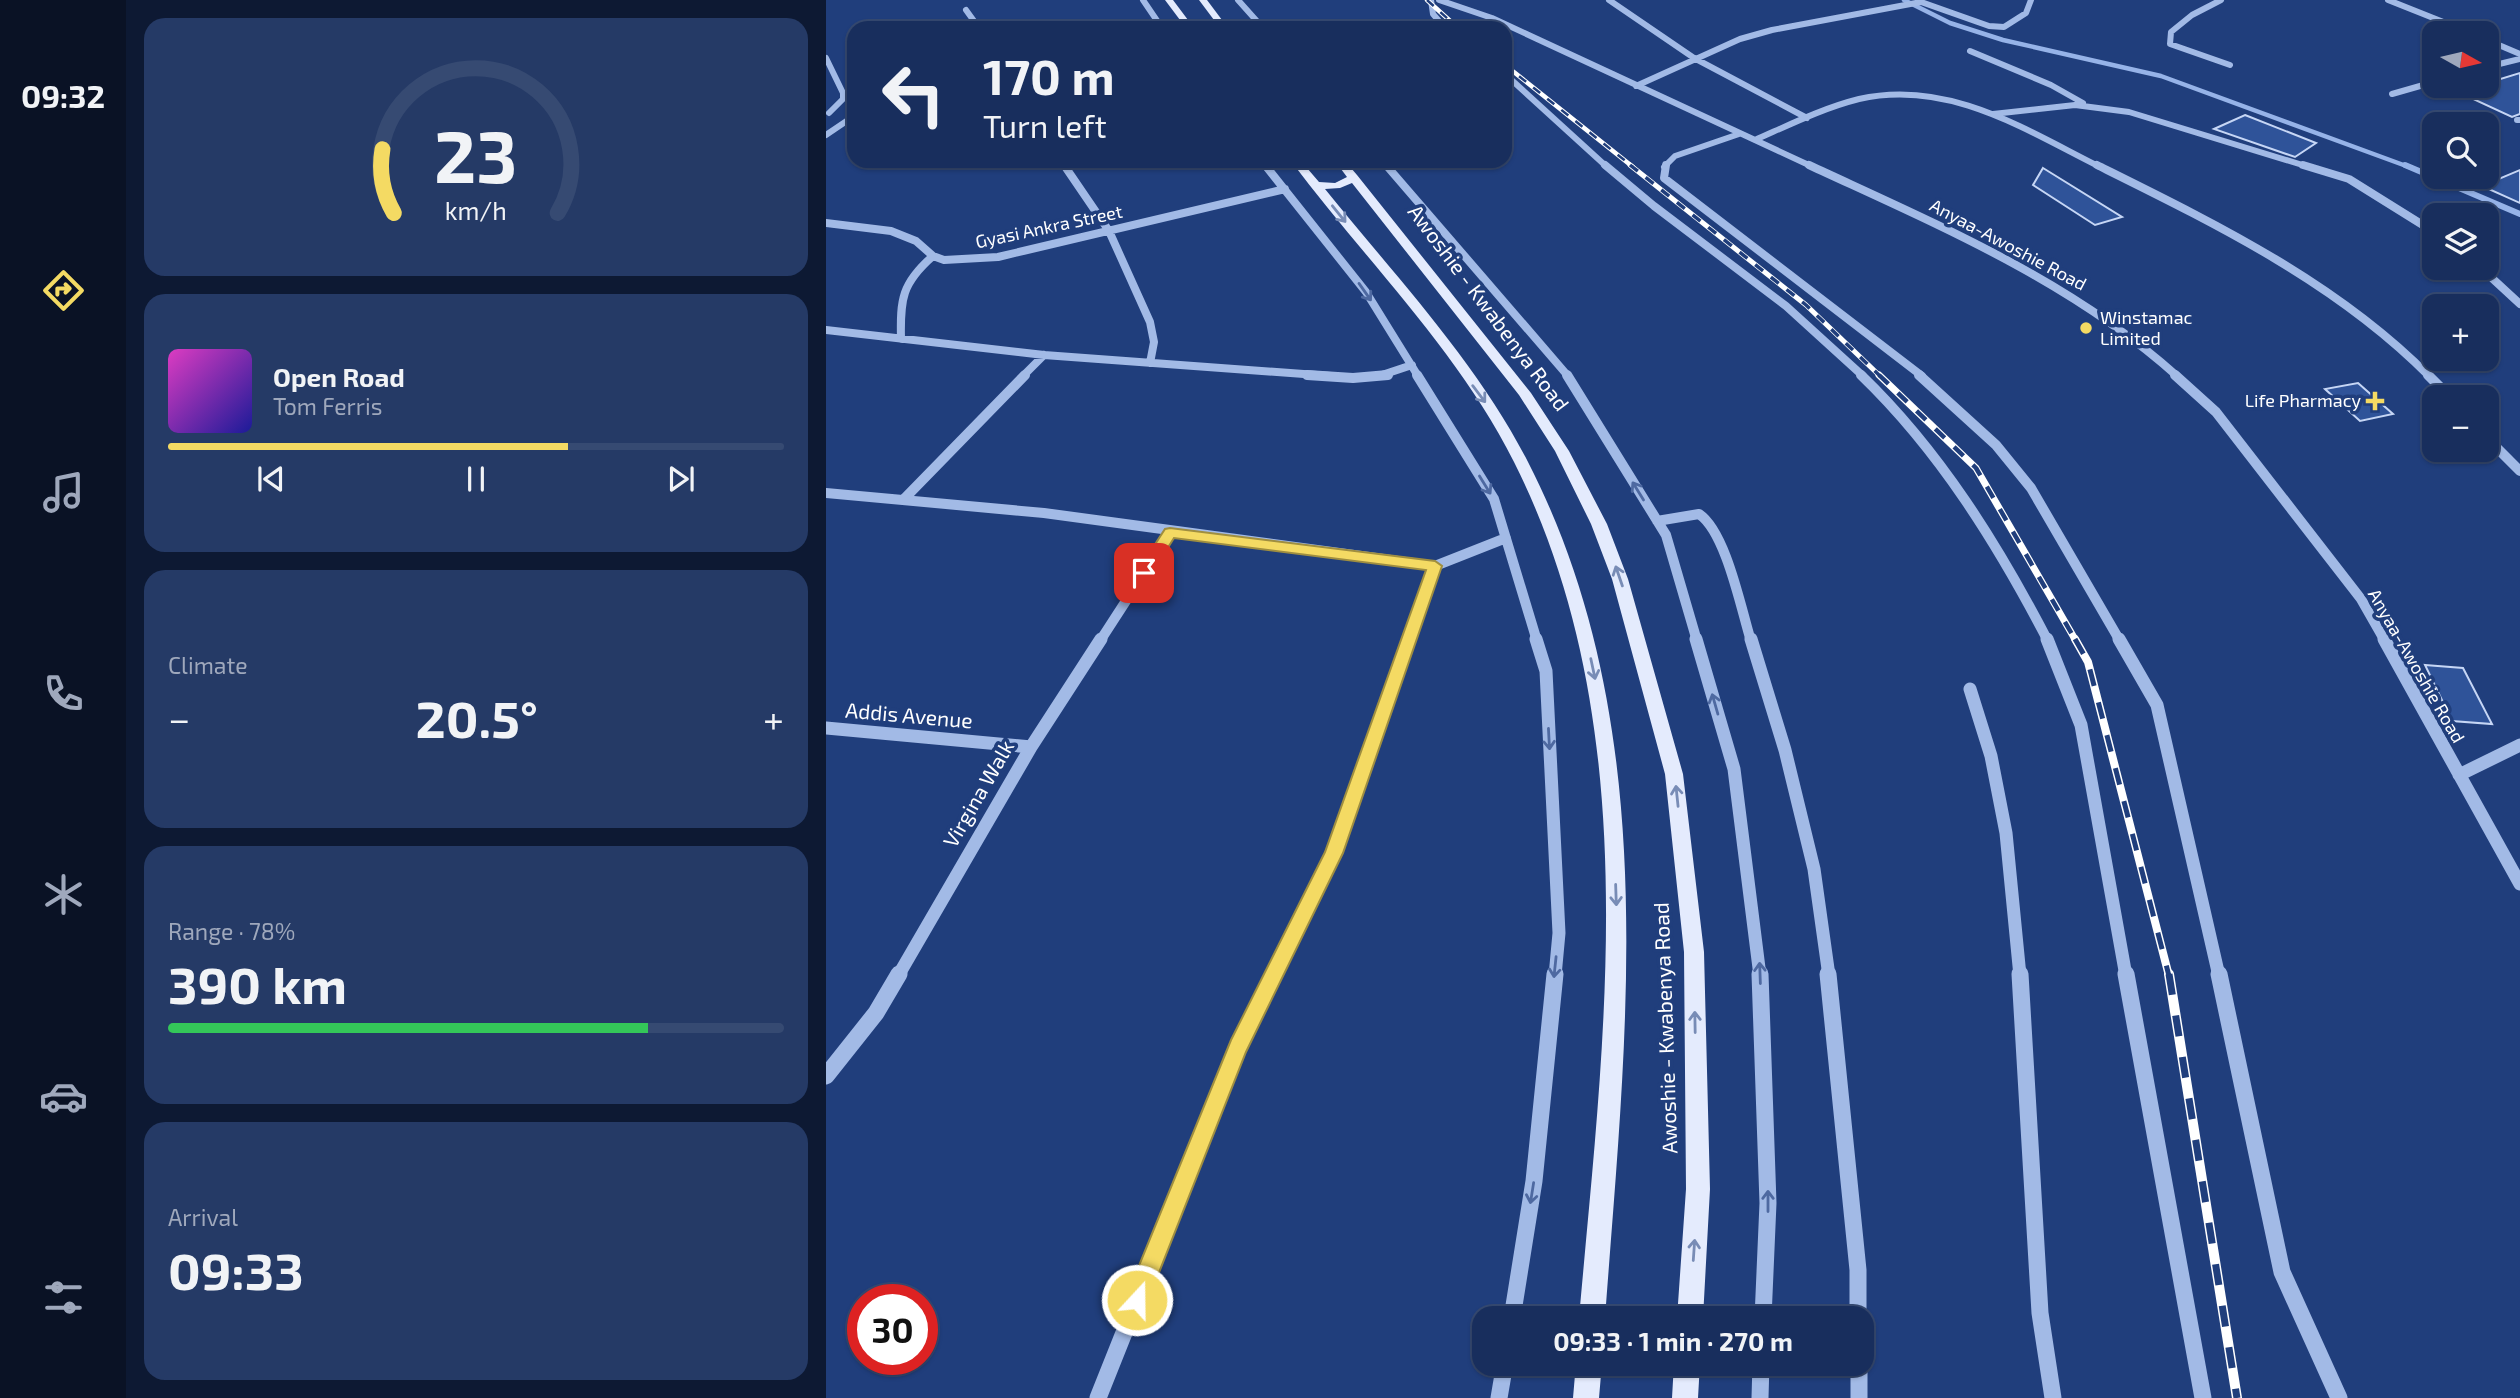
<!DOCTYPE html>
<html lang="en">
<head>
<meta charset="utf-8">
<style>
	body { margin:0; font-family:"Exo 2",sans-serif; background:#253a66; color:#f1f3f6; height:100vh; display:flex; flex-direction:column; font-size:26px; white-space:nowrap }
	* { box-sizing:border-box; margin:0 }
	p { font-size:23px; color:#9fa8bc }
	.icon { flex:none; width:38px; height:38px; fill:none; stroke:currentColor; stroke-width:2; stroke-linecap:round; stroke-linejoin:round }
	.map { position:relative; flex:1; overflow:hidden }
	.drawer { display:flex; flex-direction:column; gap:18px; padding:18px; background:#0d1933; width:700px }
	.drawer>* { flex:none }
	.hud { position:absolute; left:21px; top:21px; width:665px; height:147px; border-radius:21px; box-shadow:0 2px 5px #0004,0 0 0 2px #364a72; background:#182e5d; color:#f1f3f6; overflow:hidden }
	.needle { width:46px; rotate:98deg }
	.tools { position:absolute; left:1596px; top:21px; display:grid; gap:14px }
	.tools a { display:grid; place-items:center; width:77px; height:77px; border-radius:14px; background:#182e5d; box-shadow:0 2px 5px #0004,0 0 0 2px #364a72; font-size:35px }
	.speed { position:absolute; left:21px; top:1284px; display:flex; gap:14px; font-size:35px; font-weight:700; text-align:center }
	.speed>* { display:grid; place-content:center; width:91px; height:91px; border-radius:50%; background:#182e5d; box-shadow:0 2px 5px #0004,0 0 0 2px #364a72; line-height:1 }
	.speed .limit { border:10px solid #d22; background:#fff; color:#111 }
	.pin { position:absolute; display:grid; place-items:center; width:60px; height:60px; color:#fff; margin:-30px; border-radius:14px; box-shadow:0 4px 10px #0006 }
	.me { position:absolute; width:77px; margin:-38px; rotate:21deg; stroke-linejoin:round; filter:drop-shadow(0 0 5px #0008) }
	.turn { display:flex; align-items:center; gap:24px; height:147px; padding:0 21px; font-size:32px }
	.turn .icon { width:91px; height:91px; stroke-width:2.5 }
	.turn b { display:block; font-size:49px; line-height:60px }
	.big { font-size:52px; font-weight:700; line-height:1.1 }
	.drawer .widget { flex:1; display:flex; flex-direction:column; justify-content:center; gap:10px; min-width:0; padding:0 24px; border-radius:21px; background:#253a66 }
	.drawer .dial { align-items:center; gap:0 }
	.dial svg { height:182px; overflow:visible; fill:none; stroke:#364a72; stroke-width:7; stroke-linecap:round; text-anchor:middle }
	.dial text { fill:#f1f3f6; stroke:none }
	.song { display:flex; align-items:center; gap:21px }
	.cover { width:84px; height:84px; border-radius:10px; background:linear-gradient(135deg,hsl(310 70% 55%),hsl(240 70% 35%)) }
	.played { height:7px; border-radius:4px; background:linear-gradient(90deg,#f4da63 65%,#364a72 65%) }
	.keys { display:flex; justify-content:space-around; direction:ltr }
	.heat { display:flex; justify-content:space-between; align-items:center; font-size:38px; direction:ltr }
	.charge { height:10px; border-radius:5px; background:linear-gradient(90deg,#34c759 78%,#364a72 0) }
	.trip { position:absolute; left:646px; top:1306px; width:402px; height:70px; border-radius:21px; background:#182e5d; box-shadow:0 2px 5px #0004,0 0 0 2px #364a72; font-weight:700; line-height:70px; text-align:center }
	main { display:flex; flex:1; min-height:0 }
	.menu { display:flex; flex-direction:column; width:126px; justify-content:space-around; align-items:center; background:#0a1225; color:#9fa8bc }
	.menu .icon { width:49px; height:49px }
	.menu .selected { color:#f4da63 }
	.menu b { font-size:32px; color:#f1f3f6 }
	.map>svg:first-child { display:block }
</style>
</head>
<body>
<main>
<nav class="menu">
<b>09:32</b>
<svg class="icon selected" aria-label="directions" viewBox="0 0 24 24"><path d="M12 3l9 9-9 9-9-9zM9 14v-3h6M13 9l2 2-2 2"/></svg>
<svg class="icon" aria-label="music" viewBox="0 0 24 24"><path d="M9 18V5l10-2v13"/><circle cx="6" cy="18" r="3"/><circle cx="16" cy="16" r="3"/></svg>
<svg class="icon" aria-label="phone" viewBox="0 0 24 24"><path d="M5 4h4l2 5-3 2q2 4 5 5l2-3 5 2v4C11 20 4 13 5 4z"/></svg>
<svg class="icon" aria-label="climate" viewBox="0 0 24 24"><path d="M12 3v18M4 7l16 10M4 17L20 7"/></svg>
<svg class="icon" aria-label="car" viewBox="0 0 24 24"><path d="M5 17H2v-5l4-1 3-4h7l3 4 3 1v5h-3M9 17h6M6 11h13"/><circle cx="7" cy="17" r="2"/><circle cx="17" cy="17" r="2"/></svg>
<svg class="icon" aria-label="filters" viewBox="0 0 24 24"><path d="M4 7h16M4 17h16"/><circle cx="9" cy="7" r="2"/><circle cx="15" cy="17" r="2"/></svg>
</nav>
<section class="drawer">
<div class="widget dial"><svg viewBox="0 0 100 80">
<path d="M14 69A42 42 0 1 1 86 69"/>
<path d="M14 69A42 42 0 0 1 9 41" stroke="#f4da63"/>
<text x="50" y="56" font-size="32" font-weight="700">23</text>
<text x="50" y="72" font-size="11">km/h</text>
</svg></div>
<div class="widget">
<div class="song"><i class="cover"></i><div><b>Open Road</b><p>Tom Ferris</p></div></div>
<div class="played"></div>
<div class="keys"><svg class="icon" aria-label="previous" viewBox="0 0 24 24"><path d="M18 5L8 12l10 7zM5 5v14"/></svg><svg class="icon" aria-label="pause" viewBox="0 0 24 24"><path d="M8 5v14M16 5v14"/></svg><svg class="icon" aria-label="next" viewBox="0 0 24 24"><path d="M6 5l10 7-10 7zM19 5v14"/></svg></div>
</div>
<div class="widget"><p>Climate</p>
<div class="heat"><a>−</a><b class="big">20.5°</b><a>+</a></div>
</div>
<div class="widget"><p>Range · 78%</p><b class="big">390 km</b><div class="charge"></div></div>
<div class="widget"><p>Arrival</p><b class="big">09:33</b></div>
</section>
<div class="map">
<svg width="1694" height="1398" viewBox="0 0 1694 1398">
	<rect width="100%" height="100%" fill="#203e7c"/>
	<g fill="none" stroke-linecap="round" stroke-linejoin="round">
		<path stroke="#96b3e8" stroke-width="4.5" d="M1078,0L1124,23L1177,40L1335,76L1583,167"/>
		<path stroke="#96b3e8" stroke-width="6" d="M1579,165L1694,214"/>
	</g>
	<path fill="#2f5399" stroke="#c6d6f5" stroke-width="2" d="M1694,73V114L1686,117L1632,92Z
		M1419,115L1490,143L1469,157L1388,129Z
		M1217,168L1296,217L1269,225L1207,185Z
		M1694,170V203L1656,186Z
		M1532,383L1567,414L1534,421L1499,389Z
		M1599,665L1637,668L1666,724L1626,721Z"/>
	<g fill="none" stroke-linecap="round" stroke-linejoin="round">
		<path stroke="#a2bae6" stroke-width="6" d="M317,0L336,28
			M412,0L437,28
			M605,0L607,14L619,28
			M613,0L666,18L987,167
			M783,0L868,58L981,118
			M1395,0L1366,15L1345,32L1344,44L1404,65
			M1562,0L1645,33
			M140,10L153,28
			M1661,40L1694,54
			M1144,51L1225,85L1257,103
			M0,58L17,93V99L3,113
			M1661,67L1694,59
			M679,74L781,167
			M810,86L914,39L946,30L1095,2L1163,26L1178,27L1200,13L1205,0
			M1566,94L1608,82
			M1167,114L1249,105L1303,112L1483,167
			M1691,120H1694
			M0,135L28,116
			M929,140C963,125 997,108 1033,99C1122,79 1198,129 1274,167
			M235,161L239,167
			M436,161L441,167
			M557,161L562,167
			M838,167L849,156L913,134"/>
		<path stroke="#a2bae6" stroke-width="8" d="M238,165L283,231L324,322L328,342L324,363
			M439,165L540,292L592,376
			M560,165L742,376
			M779,165L828,206L960,306L1037,376
			M840,165L838,178L1096,376
			M983,165C1112,225 1244,280 1351,376
			M1271,165C1388,223 1510,282 1603,376
			M1477,165L1523,179L1608,232
			M0,223L65,231L90,241L107,256L118,260L172,257L459,189
			M1655,268L1694,304
			M0,330L218,355L505,376
			M75,339C74,299 76,283 107,256
			M197,376L218,355
			M553,376L586,365"/>
		<path stroke="#a2bae6" stroke-width="10" d="M481,375L527,378L562,375
			M591,375L668,499L711,641
			M741,375L840,535L871,641
			M1035,375C1114,451 1172,545 1222,641
			M1093,375L1170,445L1205,488L1294,641
			M1349,375L1390,412L1535,599L1559,641
			M1602,375L1624,397
			M1661,438L1694,471
			M0,493L218,513L609,566L680,538
			M78,499L199,375
			M831,521L873,514C900,532 915,609 925,641
			M274,641L344,533
			M583,641L609,566"/>
		<path stroke="#a2bae6" stroke-width="13" d="M710,639L720,671L733,933L729,976
			M870,639L908,769L934,976
			M925,639L959,750L988,869L1003,976
			M1221,639L1255,725L1300,976
			M1293,639L1331,705L1393,976
			M1558,639L1694,884
			M1144,689L1165,756L1180,833L1194,976
			M0,728L205,747
			M1633,775L1694,745
			M72,976L205,747L275,639
			M447,976L508,853L583,639"/>
		<path stroke="#a2bae6" stroke-width="17" d="M934,974L942,1203L937,1318
			M1002,974L1032,1270V1318
			M1194,974L1214,1313L1227,1398
			M1300,974L1377,1398
			M1393,974L1456,1272L1513,1398
			M0,1076L50,1013L73,974
			M686,1318L708,1181L729,974
			M1033,1363V1398
			M272,1398L412,1047L448,974
			M673,1398L679,1363
			M934,1398L935,1363"/>
		<path fill="#e4ebfd" fill-rule="evenodd" d="M339,0H347L368,28H360Z
			M373,0H381L402,28H394Z
			M465,161H475L493,182L509,183L521,177L509,161H519L531,175L705,393L743,451L781,524L802,579L857,774L878,952L884,1189L877,1318H851L860,1189L858,952L839,774L786,579L765,524L729,451L693,395L526,183L514,188L499,189C570,277 651,362 702,462C838,727 800,1032 779,1318H753C778,1034 821,727 688,462C632,350 539,260 465,161Z
			M750,1363H776L773,1398H747Z
			M848,1363H874L872,1398H846Z"/>
		<defs>
			<path id="rail-far4" d="M601,0L632,28
				M679,65L807,167"/>
			<path id="rail-far3" d="M804,165L980,305L1054,376"/>
			<path id="rail-far2" d="M1053,375L1150,468L1250,641"/>
			<path id="rail-far1" d="M1249,639L1262,662L1343,976"/>
			<path id="rail" d="M1343,974L1411,1398"/>
		</defs>
		<use href="#rail-far4" stroke="#fff" stroke-width="4.5"/>
		<use href="#rail-far3" stroke="#fff" stroke-width="5"/>
		<use href="#rail-far2" stroke="#fff" stroke-width="7"/>
		<use href="#rail-far1" stroke="#fff" stroke-width="8"/>
		<use href="#rail" stroke="#fff" stroke-width="10"/>
		<use href="#rail-far4" stroke="#203e7c" stroke-width="2.5" stroke-dasharray="9" stroke-linecap="butt"/>
		<use href="#rail-far3" stroke="#203e7c" stroke-width="3.5" stroke-dasharray="10" stroke-linecap="butt"/>
		<use href="#rail-far2" stroke="#203e7c" stroke-width="4.5" stroke-dasharray="13" stroke-linecap="butt"/>
		<use href="#rail-far1" stroke="#203e7c" stroke-width="5" stroke-dasharray="17" stroke-linecap="butt"/>
		<use href="#rail" stroke="#203e7c" stroke-width="7" stroke-dasharray="21" stroke-linecap="butt"/>
	</g>
	<defs><path id="oneway-shaft" d="M-6 0H5M1.5-3L5.5 0L1.5 3" fill="none" stroke-width="1.6" stroke-linecap="round" stroke-linejoin="round" transform="scale(1.75)"/></defs>
	<g stroke="#788cb6">
		<use href="#oneway-shaft" transform="translate(513 214) rotate(51)"/>
		<use href="#oneway-shaft" transform="translate(653 394) rotate(53)"/>
		<use href="#oneway-shaft" transform="translate(793 576) rotate(-109)"/>
		<use href="#oneway-shaft" transform="translate(767 669) rotate(78)"/>
		<use href="#oneway-shaft" transform="translate(851 796) rotate(-96)"/>
		<use href="#oneway-shaft" transform="translate(790 895) rotate(88)"/>
		<use href="#oneway-shaft" transform="translate(869 1022) rotate(-91)"/>
		<use href="#oneway-shaft" transform="translate(868 1250) rotate(-86)"/>
	</g>
	<g stroke="#4e69a1">
		<use href="#oneway-shaft" transform="translate(539 292) rotate(55)"/>
		<use href="#oneway-shaft" transform="translate(659 485) rotate(58)"/>
		<use href="#oneway-shaft" transform="translate(812 491) rotate(-122)"/>
		<use href="#oneway-shaft" transform="translate(889 704) rotate(-106)"/>
		<use href="#oneway-shaft" transform="translate(723 739) rotate(87)"/>
		<use href="#oneway-shaft" transform="translate(729 967) rotate(96)"/>
		<use href="#oneway-shaft" transform="translate(934 973) rotate(-92)"/>
		<use href="#oneway-shaft" transform="translate(706 1193) rotate(99)"/>
		<use href="#oneway-shaft" transform="translate(942 1201) rotate(-90)"/>
	</g>
	<path fill="#f4da63" stroke="#9f8e40" stroke-width="2" d="M344,528L609,561L616,566L517,853L420,1052L319,1308L311,1311L303,1308L299,1300L405,1040L499,852L600,570L348,538L324,576H313V569L339,529Z"/>
	<g fill="#f4da63" stroke="#203e7c" stroke-width="2.5">
		<circle cx="1260" cy="328" r="7"/>
		<path d="M1545.5 390.5h7v7h7v7h-7v7h-7v-7h-7v-7h7z"/>
	</g>
	<g text-anchor="middle" stroke-width="7" stroke-linejoin="round" paint-order="stroke">
		<g font-size="18" fill="#fff" stroke="#203e7c">
			<text transform="translate(223 227) rotate(-12)" y="6">Gyasi Ankra Street</text>
			<text transform="translate(1182 245) rotate(28)" y="6">Anyaa-Awoshie Road</text>
			<text transform="translate(1590 666) rotate(60)" y="6">Anyaa-Awoshie Road</text>
		</g>
		<g font-size="18" fill="#fff" stroke="#203e7c" text-anchor="start">
			<text x="1274" y="324">Winstamac<tspan x="1274" dy="21">Limited</tspan></text>
			<text x="1535" y="407" text-anchor="end">Life Pharmacy</text>
		</g>
		<g font-size="21" fill="#fff" stroke="#203e7c">
			<text transform="translate(662 308) rotate(53)" y="7">Awoshie - Kwabenya Road</text>
			<text transform="translate(83 716) rotate(5)" y="7">Addis Avenue</text>
			<text transform="translate(153 794) rotate(-60)" y="7">Virgina Walk</text>
			<text transform="translate(840 1028) rotate(-92)" y="7">Awoshie - Kwabenya Road</text>
		</g>
	</g>
</svg>
<div class="tools">
<a><svg class="needle" viewBox="-14 -14 28 28"><path d="M0-13l5 13h-10z" fill="#e53935"/><path d="M0 13l5-13h-10z" fill="#9fa8bc"/></svg></a>
<a><svg class="icon" aria-label="search" viewBox="0 0 24 24"><circle cx="10" cy="10" r="6"/><path d="M15 15l6 6"/></svg></a>
<a><svg class="icon" aria-label="layers" viewBox="0 0 24 24"><path d="M12 4l9 5-9 5-9-5zM3 14l9 5 9-5"/></svg></a>
<a>+</a>
<a>−</a>
</div>
<div class="speed"><div class="limit">30</div></div>
<div class="pin" style="left:318px;top:573px;background:#d93025"><svg class="icon" aria-label="arrive" viewBox="0 0 24 24"><path d="M6 21V4h12l-3 4 3 4H6"/></svg></div>
<svg class="me" style="left:311px;top:1300px" viewBox="-20 -20 40 40"><circle r="17" fill="#f4da63" stroke="#fff" stroke-width="3"/><path d="M0-11L8 9 0 5-8 9z" fill="#fff"/></svg>
<div class="trip">09:33 · 1 min · 270 m</div>
<div class="hud">
<div class="turn"><svg class="icon" aria-label="left" viewBox="0 0 24 24"><path d="M17 20v-9H6M10 6l-5 5 5 5"/></svg><div><b>170 m</b>Turn left</div></div>
</div>
</div>
</main>
</body>
</html>
